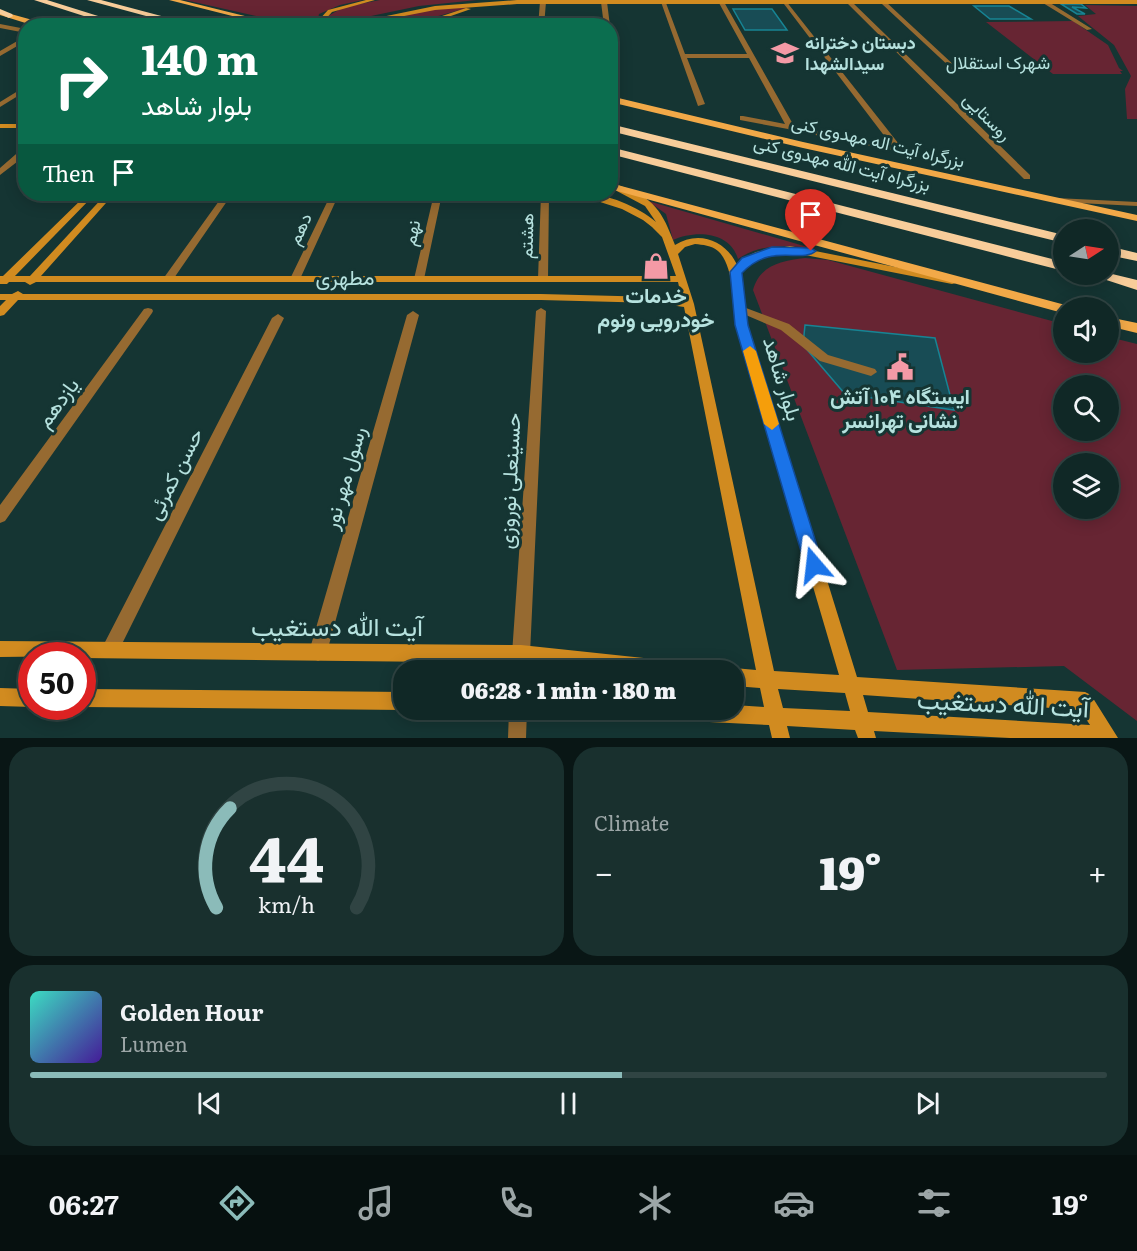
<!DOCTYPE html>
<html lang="en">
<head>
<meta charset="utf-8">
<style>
	body { margin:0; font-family:Literata,Vazirmatn,serif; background:#19302e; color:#f1f3f6; height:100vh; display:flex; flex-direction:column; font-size:22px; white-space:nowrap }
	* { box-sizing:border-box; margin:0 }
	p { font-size:20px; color:#9ca6a7 }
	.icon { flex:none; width:33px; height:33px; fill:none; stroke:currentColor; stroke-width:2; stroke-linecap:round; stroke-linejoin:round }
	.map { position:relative; height:738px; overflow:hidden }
	.details { display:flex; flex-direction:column; gap:9px; padding:9px; background:#091615; flex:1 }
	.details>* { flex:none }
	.banner { position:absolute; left:18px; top:18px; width:600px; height:183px; border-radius:24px; box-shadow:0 3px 15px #0003,0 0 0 2px #304443; background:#0b6e4f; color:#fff; overflow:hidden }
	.needle { width:39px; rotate:78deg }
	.controls { position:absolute; left:1053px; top:219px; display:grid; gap:12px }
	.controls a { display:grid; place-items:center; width:66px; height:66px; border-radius:50%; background:#102826; box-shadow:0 3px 15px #0003,0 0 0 2px #304443; font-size:30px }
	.speed { position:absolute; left:18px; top:642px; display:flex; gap:12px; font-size:30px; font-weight:700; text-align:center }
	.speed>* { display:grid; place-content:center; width:78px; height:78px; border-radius:50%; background:#102826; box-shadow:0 3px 15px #0003,0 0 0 2px #304443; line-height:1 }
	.speed .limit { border:9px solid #d22; background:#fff; color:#111 }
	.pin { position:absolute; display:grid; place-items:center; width:51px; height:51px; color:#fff; margin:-62px -26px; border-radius:50% 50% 50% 0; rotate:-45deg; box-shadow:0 0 6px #0007 }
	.pin .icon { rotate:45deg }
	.me { position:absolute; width:66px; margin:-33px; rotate:343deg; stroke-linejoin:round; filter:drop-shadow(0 0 4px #0008) }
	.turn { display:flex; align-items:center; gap:21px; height:126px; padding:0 24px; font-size:27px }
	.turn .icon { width:78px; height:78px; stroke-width:2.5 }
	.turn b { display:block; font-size:42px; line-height:51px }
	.then { display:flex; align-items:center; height:57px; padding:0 24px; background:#0003; gap:12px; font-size:22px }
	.big { font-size:45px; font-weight:800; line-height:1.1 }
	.details .card { flex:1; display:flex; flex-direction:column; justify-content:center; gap:9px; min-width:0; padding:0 21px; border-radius:24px; background:#19302e }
	.details .dial { align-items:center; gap:0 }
	.dial svg { height:156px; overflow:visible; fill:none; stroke:#304443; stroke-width:7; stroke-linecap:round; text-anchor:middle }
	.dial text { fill:#f1f3f6; stroke:none }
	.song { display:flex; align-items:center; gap:18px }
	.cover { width:72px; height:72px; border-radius:9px; background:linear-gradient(135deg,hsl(170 70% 55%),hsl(260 70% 35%)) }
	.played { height:6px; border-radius:3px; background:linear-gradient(90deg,#8bbbb9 55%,#304443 55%) }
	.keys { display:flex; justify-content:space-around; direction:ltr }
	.heat { display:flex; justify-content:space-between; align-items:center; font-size:33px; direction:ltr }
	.details .tiles { flex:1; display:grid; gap:9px; grid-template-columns:1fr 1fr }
	.card:last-child { grid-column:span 2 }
	.trip { position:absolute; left:393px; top:660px; width:351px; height:60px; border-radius:24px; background:#102826; box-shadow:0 3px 15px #0003,0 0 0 2px #304443; font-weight:800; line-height:60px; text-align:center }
	.dock { display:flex; height:96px; justify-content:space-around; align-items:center; background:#06100f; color:#9ca6a7 }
	.dock .icon { width:42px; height:42px }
	.dock .on { color:#8bbbb9 }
	.dock b { font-size:27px; color:#f1f3f6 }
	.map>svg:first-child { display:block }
</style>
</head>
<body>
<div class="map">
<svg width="1137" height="738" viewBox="0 0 1137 738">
	<rect width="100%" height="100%" fill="#153533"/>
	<path fill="#672533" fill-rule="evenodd" d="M185,0H363L340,5L319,14L317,25H296Z
		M380,0H477L419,6L328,25L326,22L328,16L344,7Z
		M1085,5L1137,6V119H1127L1125,89L1131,76L1114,45L1078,16L1096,14Z
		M470,7L407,25L348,26L415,11Z
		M1073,21L1108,45L1119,68L1123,71H1120L1122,74H1053L986,22Z
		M648,201L811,248C785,245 760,244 738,259C730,231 695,230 673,240L666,214Z
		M805,258L828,260L1063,324L1064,352H1108L1109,337L1137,344V721L1064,666L897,670L753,290C760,265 781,261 805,258ZM1064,386H1108V430H1064ZM1064,464H1108V508H1064Z"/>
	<path fill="#184c55" stroke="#178494" stroke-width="1.5" d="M1061,4H1081L1086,8L1072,7L1085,14H1077Z
		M974,6H1009L1031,19H990Z
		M733,9H772L787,30H745Z
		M805,325L935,338L954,410L845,394L803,345Z"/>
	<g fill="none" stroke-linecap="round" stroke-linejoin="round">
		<path fill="#966a31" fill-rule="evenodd" d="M1056,198L1137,202V206L1059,202L1055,200Z"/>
		<path fill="#966a31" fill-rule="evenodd" d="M543,0L546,2L544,26H538L540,2Z
			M604,0L607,2L610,26H604L601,2Z
			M786,1L902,148V152L795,131L792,132L788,129L740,120V116H743L785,124L749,58H687L705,104L698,106L661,2L666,3L685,54H747L719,3L724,2L794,126L892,146L784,4Z
			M1043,1H1047L1092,29L1087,30L1043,3Z
			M848,2H852L1030,175V179H1024L848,4Z
			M882,2H886L956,67V69H952L882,4Z
			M483,17L486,19L483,26H477Z
			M0,24L26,29V33L0,28Z
			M26,36V41L0,56V51Z
			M610,53L613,55L618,90L615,92L612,90Z
			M26,86V91L0,107V102Z
			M23,148H26V155L0,175V168Z
			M224,194H232L172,281H164L163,279Z
			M331,194H339L300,279L295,282L291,281L290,279Z
			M434,194H442L424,279L419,282L414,279Z
			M541,194H549L548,279L543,282L538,279Z
			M738,305L789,324L828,355L875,369L877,372L871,376L820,361L781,330L734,310L733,308L734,306Z
			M148,308L152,309L153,311L152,313L5,521L0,523V505L144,309Z
			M541,308L546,311L530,654L527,660L521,663L515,660L512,654L536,311Z
			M413,311L419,315L327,652L324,658L318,661L312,658L309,652L407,315Z
			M278,314L284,318L116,656L110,658L104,656L101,650L104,644L272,318Z
			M509,710H527L526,738H508Z"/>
		<path fill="#d18b20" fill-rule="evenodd" d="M366,0H375L332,12L323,22L327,26H320L317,22L328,10Z
			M517,0H1137V4H517L435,10L353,26H338L435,6Z
			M466,8L471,9L422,26H412Z
			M0,124H26V128H0Z
			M618,185C655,198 662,211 675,245C698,230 726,240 737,265L742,259L756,252L790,246L956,279L957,281L956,283L952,284L790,252L762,257L750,263L740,274L748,325L857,677L1085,692L1091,695L1118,738H1010L874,731L876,738H858L855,730L787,726L790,738H772L769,725L650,719L644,716L641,710H734V705L764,707L760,688L734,686V670H728L734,668L756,670L684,307L656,303L541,300H18L4,315L0,316V306L6,300H0V294H12L18,291L23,294H541L656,297L682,300L678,282H36L30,285L25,282H9L7,284H0V276H3L87,194H95L15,276H30L106,194H114L41,276H676L662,237L652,227L643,220L622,209L575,194C601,191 636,205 656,222L645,206L615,190L614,188ZM695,244C703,245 711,245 718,251C734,265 733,305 736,325L839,675L774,671L694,304L678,254L685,247ZM778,689L845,693L850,711L783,708ZM863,695L1080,710L1090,725L868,712Z
			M0,641L521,645L672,661L678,664L681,670H595L521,663L82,658V656L0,657Z
			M0,688L32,689V706H33L32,707L0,706Z
			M82,689L404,692V710H405H404L82,707Z"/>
		<path fill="#f2a948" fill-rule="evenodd" d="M169,0H180L286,26H272Z
			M0,11L47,24V26H35L0,15Z
			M610,96L803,142L1137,215V221L803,148L610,102Z
			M610,183L1069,306L1070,308H1064V313L1059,312L610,189Z
			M1108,317L1137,323V333L1108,326Z"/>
		<path fill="#f8cd9a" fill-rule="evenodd" d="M34,0H47L130,26H115Z
			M87,0H101L199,26H183Z
			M0,9L12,14L13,16L9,18L0,14Z
			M610,124L1064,235V243L610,131Z
			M610,147L1064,262V271L610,154Z
			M1108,246L1137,253V261L1108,255Z
			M1108,273L1137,280V290L1088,274Z"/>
	</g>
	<path fill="#1a73e8" stroke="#114b97" stroke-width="1.5" d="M772,247L811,248L816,251C801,264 771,242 742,273L748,325L823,565L820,570L814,573L808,570L805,565L735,325L730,272L742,258Z"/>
	<path fill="#f59e0b" d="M750,346L756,351L779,424L772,430L764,424L743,351Z"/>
	<defs>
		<symbol id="school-bare" viewBox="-9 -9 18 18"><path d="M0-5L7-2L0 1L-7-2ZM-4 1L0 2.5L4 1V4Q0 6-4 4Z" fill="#f49aa6" stroke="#153533" stroke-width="2.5" paint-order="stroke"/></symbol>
		<symbol id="shop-bare" viewBox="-9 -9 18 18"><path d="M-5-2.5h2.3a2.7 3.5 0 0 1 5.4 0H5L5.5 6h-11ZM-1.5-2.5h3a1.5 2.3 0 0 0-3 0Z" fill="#f49aa6" stroke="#153533" stroke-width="2.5" paint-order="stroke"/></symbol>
		<symbol id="civic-bare" viewBox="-9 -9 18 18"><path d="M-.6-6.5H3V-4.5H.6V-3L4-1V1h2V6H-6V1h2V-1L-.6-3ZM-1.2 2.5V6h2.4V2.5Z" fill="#f49aa6" stroke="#153533" stroke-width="2.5" paint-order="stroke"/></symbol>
	</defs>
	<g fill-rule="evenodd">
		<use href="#school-bare" x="766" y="34" width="38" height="38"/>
		<use href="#shop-bare" x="637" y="247" width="38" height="38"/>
		<use href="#civic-bare" x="881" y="348" width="38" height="38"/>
	</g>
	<g text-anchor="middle" stroke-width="6" stroke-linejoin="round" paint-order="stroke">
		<g font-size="18" font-weight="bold" fill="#b6e2df" stroke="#153533" text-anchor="start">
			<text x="805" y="49">دبستان دخترانه<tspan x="805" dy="21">سیدالشهدا</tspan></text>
		</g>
		<g font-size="18" fill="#b6e2df" stroke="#153533">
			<text x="998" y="69">شهرک استقلال</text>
		</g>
		<g font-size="18" fill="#b6e2df" stroke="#153533">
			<text transform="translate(987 117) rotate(45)" y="6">روستایی</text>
			<text transform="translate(878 142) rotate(13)" y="6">بزرگراه آیت اله مهدوی کنی</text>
			<text transform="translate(842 164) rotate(14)" y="6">بزرگراه آیت الله مهدوی کنی</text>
			<text transform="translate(300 229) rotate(-65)" y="6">دهم</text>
			<text transform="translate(412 233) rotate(-78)" y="6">نهم</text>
			<text transform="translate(527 236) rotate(-89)" y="6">هشتم</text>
		</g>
		<g font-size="21" fill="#b6e2df" stroke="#153533">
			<text x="345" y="285">مطهری</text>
			<text transform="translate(782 379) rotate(73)" y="7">بلوار شاهد</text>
			<text transform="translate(58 403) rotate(-54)" y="7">یازدهم</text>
			<text transform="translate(175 474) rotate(-63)" y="7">حسن کمرئی</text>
			<text transform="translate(345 478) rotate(-74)" y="7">رسول مهر نور</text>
			<text transform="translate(510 481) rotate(-87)" y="7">حسینعلی نوروزی</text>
		</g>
		<g font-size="21" font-weight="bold" fill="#b6e2df" stroke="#153533">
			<text x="656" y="303">خدمات<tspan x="656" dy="24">خودرویی ونوم</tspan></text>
			<text x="900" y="404">ایستگاه ۱۰۴ آتش<tspan x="900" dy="24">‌نشانی تهرانسر</tspan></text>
		</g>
		<g font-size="26" fill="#b6e2df" stroke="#153533">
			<text x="337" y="636">آیت الله دستغیب</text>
			<text transform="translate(1003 704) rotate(3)" y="9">آیت الله دستغیب</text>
		</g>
	</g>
</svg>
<div class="controls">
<a><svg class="needle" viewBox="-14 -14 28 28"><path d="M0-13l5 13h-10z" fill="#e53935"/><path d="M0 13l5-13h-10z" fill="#9ca6a7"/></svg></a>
<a><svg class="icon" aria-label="sound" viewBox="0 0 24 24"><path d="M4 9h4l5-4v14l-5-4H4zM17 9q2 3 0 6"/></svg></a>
<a><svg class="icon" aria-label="search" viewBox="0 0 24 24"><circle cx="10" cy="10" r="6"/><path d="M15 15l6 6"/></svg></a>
<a><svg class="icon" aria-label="layers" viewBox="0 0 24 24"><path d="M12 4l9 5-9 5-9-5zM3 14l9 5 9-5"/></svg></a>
</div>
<div class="speed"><div class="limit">50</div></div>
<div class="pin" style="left:811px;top:251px;background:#d93025"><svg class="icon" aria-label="arrive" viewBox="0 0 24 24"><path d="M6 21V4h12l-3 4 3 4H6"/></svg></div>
<svg class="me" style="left:814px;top:565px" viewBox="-20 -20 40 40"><path d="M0-17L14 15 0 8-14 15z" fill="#1a73e8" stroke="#fff" stroke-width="4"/></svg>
<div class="trip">06:28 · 1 min · 180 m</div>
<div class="banner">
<div class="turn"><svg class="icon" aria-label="right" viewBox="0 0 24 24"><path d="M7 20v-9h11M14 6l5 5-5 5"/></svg><div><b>140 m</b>بلوار شاهد</div></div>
<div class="then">Then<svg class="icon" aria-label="arrive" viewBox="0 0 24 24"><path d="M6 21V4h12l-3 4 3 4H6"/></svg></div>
</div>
</div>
<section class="details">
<div class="tiles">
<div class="card dial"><svg viewBox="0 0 100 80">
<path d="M14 69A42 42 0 1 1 86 69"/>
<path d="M14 69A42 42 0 0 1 21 18" stroke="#8bbbb9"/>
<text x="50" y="56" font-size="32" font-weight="700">44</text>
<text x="50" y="72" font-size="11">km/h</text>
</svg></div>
<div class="card"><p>Climate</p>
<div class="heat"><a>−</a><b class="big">19°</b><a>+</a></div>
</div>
<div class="card">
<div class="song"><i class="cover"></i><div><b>Golden Hour</b><p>Lumen</p></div></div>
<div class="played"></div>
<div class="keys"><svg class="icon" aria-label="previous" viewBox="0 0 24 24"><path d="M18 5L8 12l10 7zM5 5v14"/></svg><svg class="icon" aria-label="pause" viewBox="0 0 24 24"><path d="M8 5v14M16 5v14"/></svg><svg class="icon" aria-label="next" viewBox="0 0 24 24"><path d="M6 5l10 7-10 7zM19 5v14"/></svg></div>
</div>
</div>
</section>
<nav class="dock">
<b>06:27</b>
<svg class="icon on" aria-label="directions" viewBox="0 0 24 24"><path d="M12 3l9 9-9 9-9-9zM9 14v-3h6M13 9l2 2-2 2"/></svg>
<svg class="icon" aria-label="music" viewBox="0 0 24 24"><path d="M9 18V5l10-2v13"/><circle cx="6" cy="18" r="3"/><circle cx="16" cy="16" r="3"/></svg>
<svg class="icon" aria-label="phone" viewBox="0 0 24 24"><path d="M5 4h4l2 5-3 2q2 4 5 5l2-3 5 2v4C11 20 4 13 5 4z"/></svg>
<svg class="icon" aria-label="climate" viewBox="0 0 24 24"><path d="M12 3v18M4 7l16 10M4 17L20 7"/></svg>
<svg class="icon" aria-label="car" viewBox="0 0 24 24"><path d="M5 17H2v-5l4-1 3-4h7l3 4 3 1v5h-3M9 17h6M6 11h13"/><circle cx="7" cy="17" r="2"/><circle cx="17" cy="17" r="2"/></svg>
<svg class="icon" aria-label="filters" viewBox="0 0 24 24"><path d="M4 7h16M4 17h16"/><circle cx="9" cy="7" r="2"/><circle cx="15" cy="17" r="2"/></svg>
<b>19°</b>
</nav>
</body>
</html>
